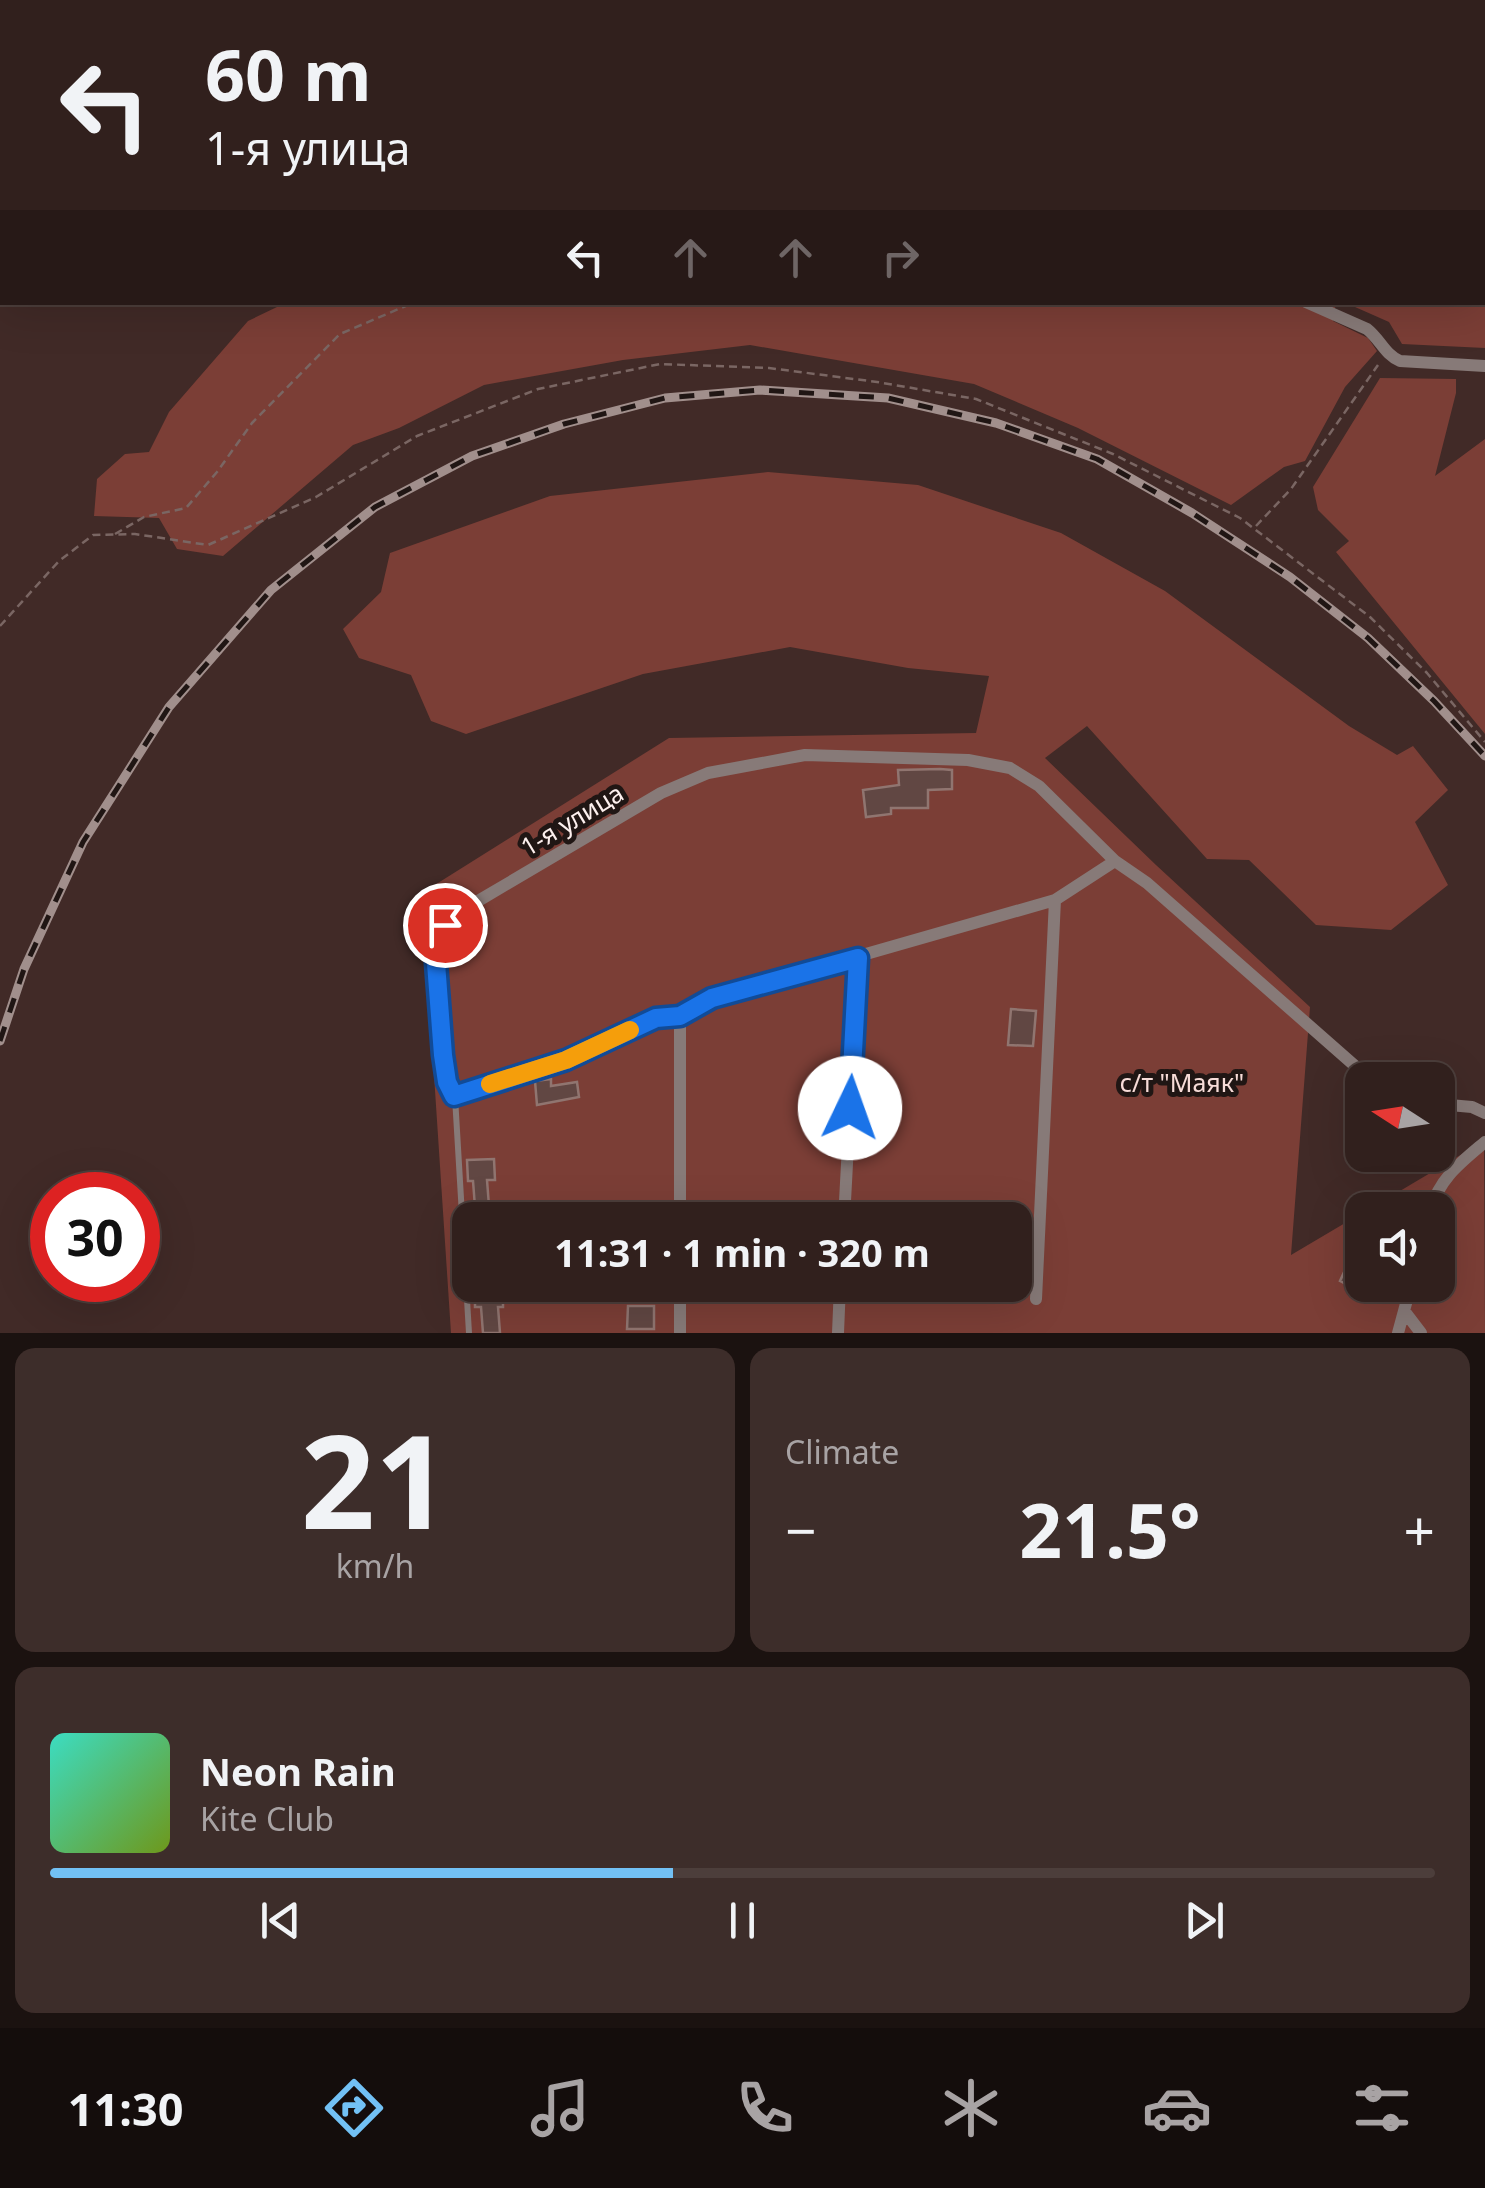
<!DOCTYPE html>
<html lang="en">
<head>
<meta charset="utf-8">
<style>
	body { margin:0; font-family:"Noto Sans",sans-serif; background:#3d2d2a; color:#f1f3f6; height:100vh; display:flex; flex-direction:column; font-size:38px; white-space:nowrap }
	* { box-sizing:border-box; margin:0 }
	p { font-size:32px; color:#a8a3a4 }
	.icon { flex:none; width:55px; height:55px; fill:none; stroke:currentColor; stroke-width:2; stroke-linecap:round; stroke-linejoin:round }
	.map { position:relative; height:1333px; overflow:hidden }
	.side { display:flex; flex-direction:column; gap:15px; padding:15px; background:#1b1210; flex:1 }
	.side>* { flex:none }
	.top-card { position:absolute; left:0px; top:0px; width:1485px; height:305px; box-shadow:0 10px 40px #0002,0 0 0 2px #4c3e3b; background:#31201d; color:#f1f3f6; overflow:hidden }
	.needle { width:65px; rotate:282deg }
	.fabs { position:absolute; left:1345px; top:1062px; display:grid; gap:20px }
	.fabs a { display:grid; place-items:center; width:110px; height:110px; border-radius:20px; background:#31201d; box-shadow:0 10px 40px #0002,0 0 0 2px #4c3e3b; font-size:50px }
	.speed { position:absolute; left:30px; top:1172px; display:flex; gap:20px; font-size:50px; font-weight:700; text-align:center }
	.speed>* { display:grid; place-content:center; width:130px; height:130px; border-radius:50%; background:#31201d; box-shadow:0 10px 40px #0002,0 0 0 2px #4c3e3b; line-height:1 }
	.speed .limit { border:15px solid #d22; background:#fff; color:#111 }
	.pin { position:absolute; display:grid; place-items:center; width:85px; height:85px; color:#fff; margin:-42px; border:5px solid #fff; border-radius:50%; box-shadow:0 2px 10px #0007 }
	.me { position:absolute; width:110px; margin:-55px; rotate:3deg; stroke-linejoin:round; filter:drop-shadow(0 0 8px #0008) }
	.turn { display:flex; align-items:center; gap:35px; height:210px; padding:0 40px; font-size:45px }
	.turn .icon { width:130px; height:130px; stroke-width:2.5 }
	.turn b { display:block; font-size:70px; line-height:85px }
	.lanes { display:flex; align-items:center; height:95px; padding:0 40px; background:#0003; justify-content:center; gap:50px; direction:ltr }
	.lanes .off { opacity:.35 }
	.big { font-size:75px; font-weight:700; line-height:1.1 }
	.side .tile { flex:1; display:flex; flex-direction:column; justify-content:center; gap:15px; min-width:0; padding:0 35px; border-radius:20px; background:#3d2d2a }
	.side .dial { align-items:center; gap:0 }
	.dial b { font-size:130px; line-height:1 }
	.song { display:flex; align-items:center; gap:30px }
	.cover { width:120px; height:120px; border-radius:15px; background:linear-gradient(135deg,hsl(170 70% 55%),hsl(80 70% 35%)) }
	.played { height:10px; border-radius:5px; background:linear-gradient(90deg,#72c1f5 45%,#4c3e3b 45%) }
	.keys { display:flex; justify-content:space-around; direction:ltr }
	.heat { display:flex; justify-content:space-between; align-items:center; font-size:55px; direction:ltr }
	.side .tiles { flex:1; display:grid; gap:15px; grid-template-columns:1fr 1fr }
	.tile:last-child { grid-column:span 2 }
	.trip { position:absolute; left:452px; top:1202px; width:580px; height:100px; border-radius:20px; background:#31201d; box-shadow:0 10px 40px #0002,0 0 0 2px #4c3e3b; font-weight:700; line-height:100px; text-align:center }
	.tabs { display:flex; height:160px; justify-content:space-around; align-items:center; background:#140d0c; color:#a8a3a4 }
	.tabs .icon { width:70px; height:70px }
	.tabs .current { color:#72c1f5 }
	.tabs b { font-size:45px; color:#f1f3f6 }
	.map>svg:first-child { display:block }
</style>
</head>
<body>
<div class="map">
<svg width="1485" height="1333" viewBox="0 0 1485 1333">
	<rect width="100%" height="100%" fill="#412a27"/>
	<path fill="#7b3e36" fill-rule="evenodd" d="M965,0H1485V348L1402,344L1389,322L1346,303L1482,302V2H977Z
		M1336,302L1333,321L1368,338L1377,351L1345,387L1305,461L1284,467L1231,505L1078,428L974,384L750,345L623,360L484,385L399,428L353,445L223,556L177,549L159,518L94,516L97,479L125,454L149,452L169,412L248,321L277,307L280,303Z
		M1380,378L1456,379V393L1435,476L1485,439V734L1336,552L1349,541L1318,510L1313,487Z
		M768,472L918,485L1061,533L1165,591L1349,726L1397,755L1413,746L1448,790L1415,822L1448,885L1391,930L1316,925L1249,860L1207,859L1087,726L1045,758L1156,865L1310,1007L1291,1255L1362,1213V1285H1438V1210H1368L1484,1141L1485,1333H451L422,893L669,738L976,733L989,676L908,668L790,647L643,674L466,734L431,721L411,675L359,658L343,629L381,592L390,553L550,496ZM470,1220H1015V1285H470Z"/>
	<path fill="#614743" stroke="#907570" stroke-width="2.5" d="M940,769L952,770V789L928,790V808H891V814L866,817L863,790L899,785L898,770Z
		M1011,1009L1036,1011L1033,1046L1008,1045Z
		M551,1079V1086L577,1082L579,1097L537,1105L535,1081Z
		M494,1159L495,1180H487L489,1206L475,1207L473,1181H468L467,1160Z
		M1350,1259L1362,1265V1285H1386L1378,1300L1340,1281Z
		M475,1293H503V1307H498L500,1333H483L481,1307H475Z
		M628,1306H654V1329H627Z"/>
	<g fill="none" stroke-linecap="round" stroke-linejoin="round">
		<path stroke="#7a6663" stroke-width="2.5" stroke-dasharray="8 5" stroke-linecap="butt" d="M1256,526L1291,489L1378,365
			M115,534L144,517L186,508L217,472L252,423L340,334L415,302
			M0,626L59,561L93,535L135,534L208,545L316,497L417,436L538,389L660,364L769,368L877,382L976,399L1113,454L1240,518L1370,617L1427,673L1485,742"/>
		<path stroke="#877a78" stroke-width="6" d="M455,1097L469,1333"/>
		<path stroke="#877a78" stroke-width="12" d="M1174,2V0
			M1372,2V0
			M1306,302L1367,329C1380,339 1385,355 1400,361L1485,366
			M1115,861L1055,900L712,998L680,1016L657,1018L566,1060L454,1096L447,1082L440,1028L435,949L445,925L478,901L661,793L708,773L805,755L968,760L1010,768L1039,786L1115,861L1147,883L1371,1080
			M680,1016V1220
			M1438,1104L1472,1107L1485,1113
			M1430,1210C1441,1177 1459,1164 1485,1142
			M844,1220L858,958
			M680,1285V1333
			M1036,1299L1055,900
			M1405,1312L1421,1333
			M838,1333L840,1285
			M1398,1333L1411,1285"/>
		<defs>
			<path id="rail" d="M0,1041L24,969L83,842L169,707L271,590L375,507L472,456L564,424L665,398L760,390L888,398L996,423L1097,459L1192,513L1290,577L1368,638L1434,701L1485,756"/>
		</defs>
		<use href="#rail" stroke="#a18f8c" stroke-width="9"/>
		<use href="#rail" stroke="#201614" stroke-width="5" stroke-dasharray="15" stroke-linecap="butt"/>
	</g>
	<g fill="none" stroke-linecap="round" stroke-linejoin="round">
		<defs>
			<path id="route" d="M445,925L435,950L443,1055L447,1082L454,1096L566,1060L656,1018L680,1016L712,998L858,958L850,1108"/>
		</defs>
		<use href="#route" stroke="#114b97" stroke-width="25"/>
		<use href="#route" stroke="#1a73e8" stroke-width="18"/>
		<path stroke="#f59e0b" stroke-width="18" d="M490,1084L566,1060L630,1030"/>
	</g>
	<g text-anchor="middle" stroke-width="10" stroke-linejoin="round" paint-order="stroke">
		<g font-size="25" fill="#fdf0ee" stroke="#201614">
			<text transform="translate(572 820) rotate(-31)" y="9">1-я улица</text>
		</g>
		<g font-size="25" fill="#f7dcd8" stroke="#201614">
			<text x="1182" y="1092">с/т "Маяк"</text>
		</g>
	</g>
</svg>
<div class="fabs">
<a><svg class="needle" viewBox="-14 -14 28 28"><path d="M0-13l5 13h-10z" fill="#e53935"/><path d="M0 13l5-13h-10z" fill="#a8a3a4"/></svg></a>
<a><svg class="icon" aria-label="sound" viewBox="0 0 24 24"><path d="M4 9h4l5-4v14l-5-4H4zM17 9q2 3 0 6"/></svg></a>
</div>
<div class="speed"><div class="limit">30</div></div>
<div class="pin" style="left:445px;top:925px;background:#d93025"><svg class="icon" aria-label="arrive" viewBox="0 0 24 24"><path d="M6 21V4h12l-3 4 3 4H6"/></svg></div>
<svg class="me" style="left:850px;top:1108px" viewBox="-20 -20 40 40"><circle r="19" fill="#fff"/><path d="M0-13L10 11 0 6-10 11z" fill="#1a73e8"/></svg>
<div class="trip">11:31 · 1 min · 320 m</div>
<div class="top-card">
<div class="turn"><svg class="icon" aria-label="left" viewBox="0 0 24 24"><path d="M17 20v-9H6M10 6l-5 5 5 5"/></svg><div><b>60 m</b>1-я улица</div></div>
<div class="lanes"><svg class="icon" aria-label="left" viewBox="0 0 24 24"><path d="M17 20v-9H6M10 6l-5 5 5 5"/></svg><svg class="icon off" aria-label="ahead" viewBox="0 0 24 24"><path d="M12 20V5M6 11l6-6 6 6"/></svg><svg class="icon off" aria-label="ahead" viewBox="0 0 24 24"><path d="M12 20V5M6 11l6-6 6 6"/></svg><svg class="icon off" aria-label="right" viewBox="0 0 24 24"><path d="M7 20v-9h11M14 6l5 5-5 5"/></svg></div>
</div>
</div>
<section class="side">
<div class="tiles">
<div class="tile dial"><b>21</b><p>km/h</p></div>
<div class="tile"><p>Climate</p>
<div class="heat"><a>−</a><b class="big">21.5°</b><a>+</a></div>
</div>
<div class="tile">
<div class="song"><i class="cover"></i><div><b>Neon Rain</b><p>Kite Club</p></div></div>
<div class="played"></div>
<div class="keys"><svg class="icon" aria-label="previous" viewBox="0 0 24 24"><path d="M18 5L8 12l10 7zM5 5v14"/></svg><svg class="icon" aria-label="pause" viewBox="0 0 24 24"><path d="M8 5v14M16 5v14"/></svg><svg class="icon" aria-label="next" viewBox="0 0 24 24"><path d="M6 5l10 7-10 7zM19 5v14"/></svg></div>
</div>
</div>
</section>
<nav class="tabs">
<b>11:30</b>
<svg class="icon current" aria-label="directions" viewBox="0 0 24 24"><path d="M12 3l9 9-9 9-9-9zM9 14v-3h6M13 9l2 2-2 2"/></svg>
<svg class="icon" aria-label="music" viewBox="0 0 24 24"><path d="M9 18V5l10-2v13"/><circle cx="6" cy="18" r="3"/><circle cx="16" cy="16" r="3"/></svg>
<svg class="icon" aria-label="phone" viewBox="0 0 24 24"><path d="M5 4h4l2 5-3 2q2 4 5 5l2-3 5 2v4C11 20 4 13 5 4z"/></svg>
<svg class="icon" aria-label="climate" viewBox="0 0 24 24"><path d="M12 3v18M4 7l16 10M4 17L20 7"/></svg>
<svg class="icon" aria-label="car" viewBox="0 0 24 24"><path d="M5 17H2v-5l4-1 3-4h7l3 4 3 1v5h-3M9 17h6M6 11h13"/><circle cx="7" cy="17" r="2"/><circle cx="17" cy="17" r="2"/></svg>
<svg class="icon" aria-label="filters" viewBox="0 0 24 24"><path d="M4 7h16M4 17h16"/><circle cx="9" cy="7" r="2"/><circle cx="15" cy="17" r="2"/></svg>
</nav>
</body>
</html>
